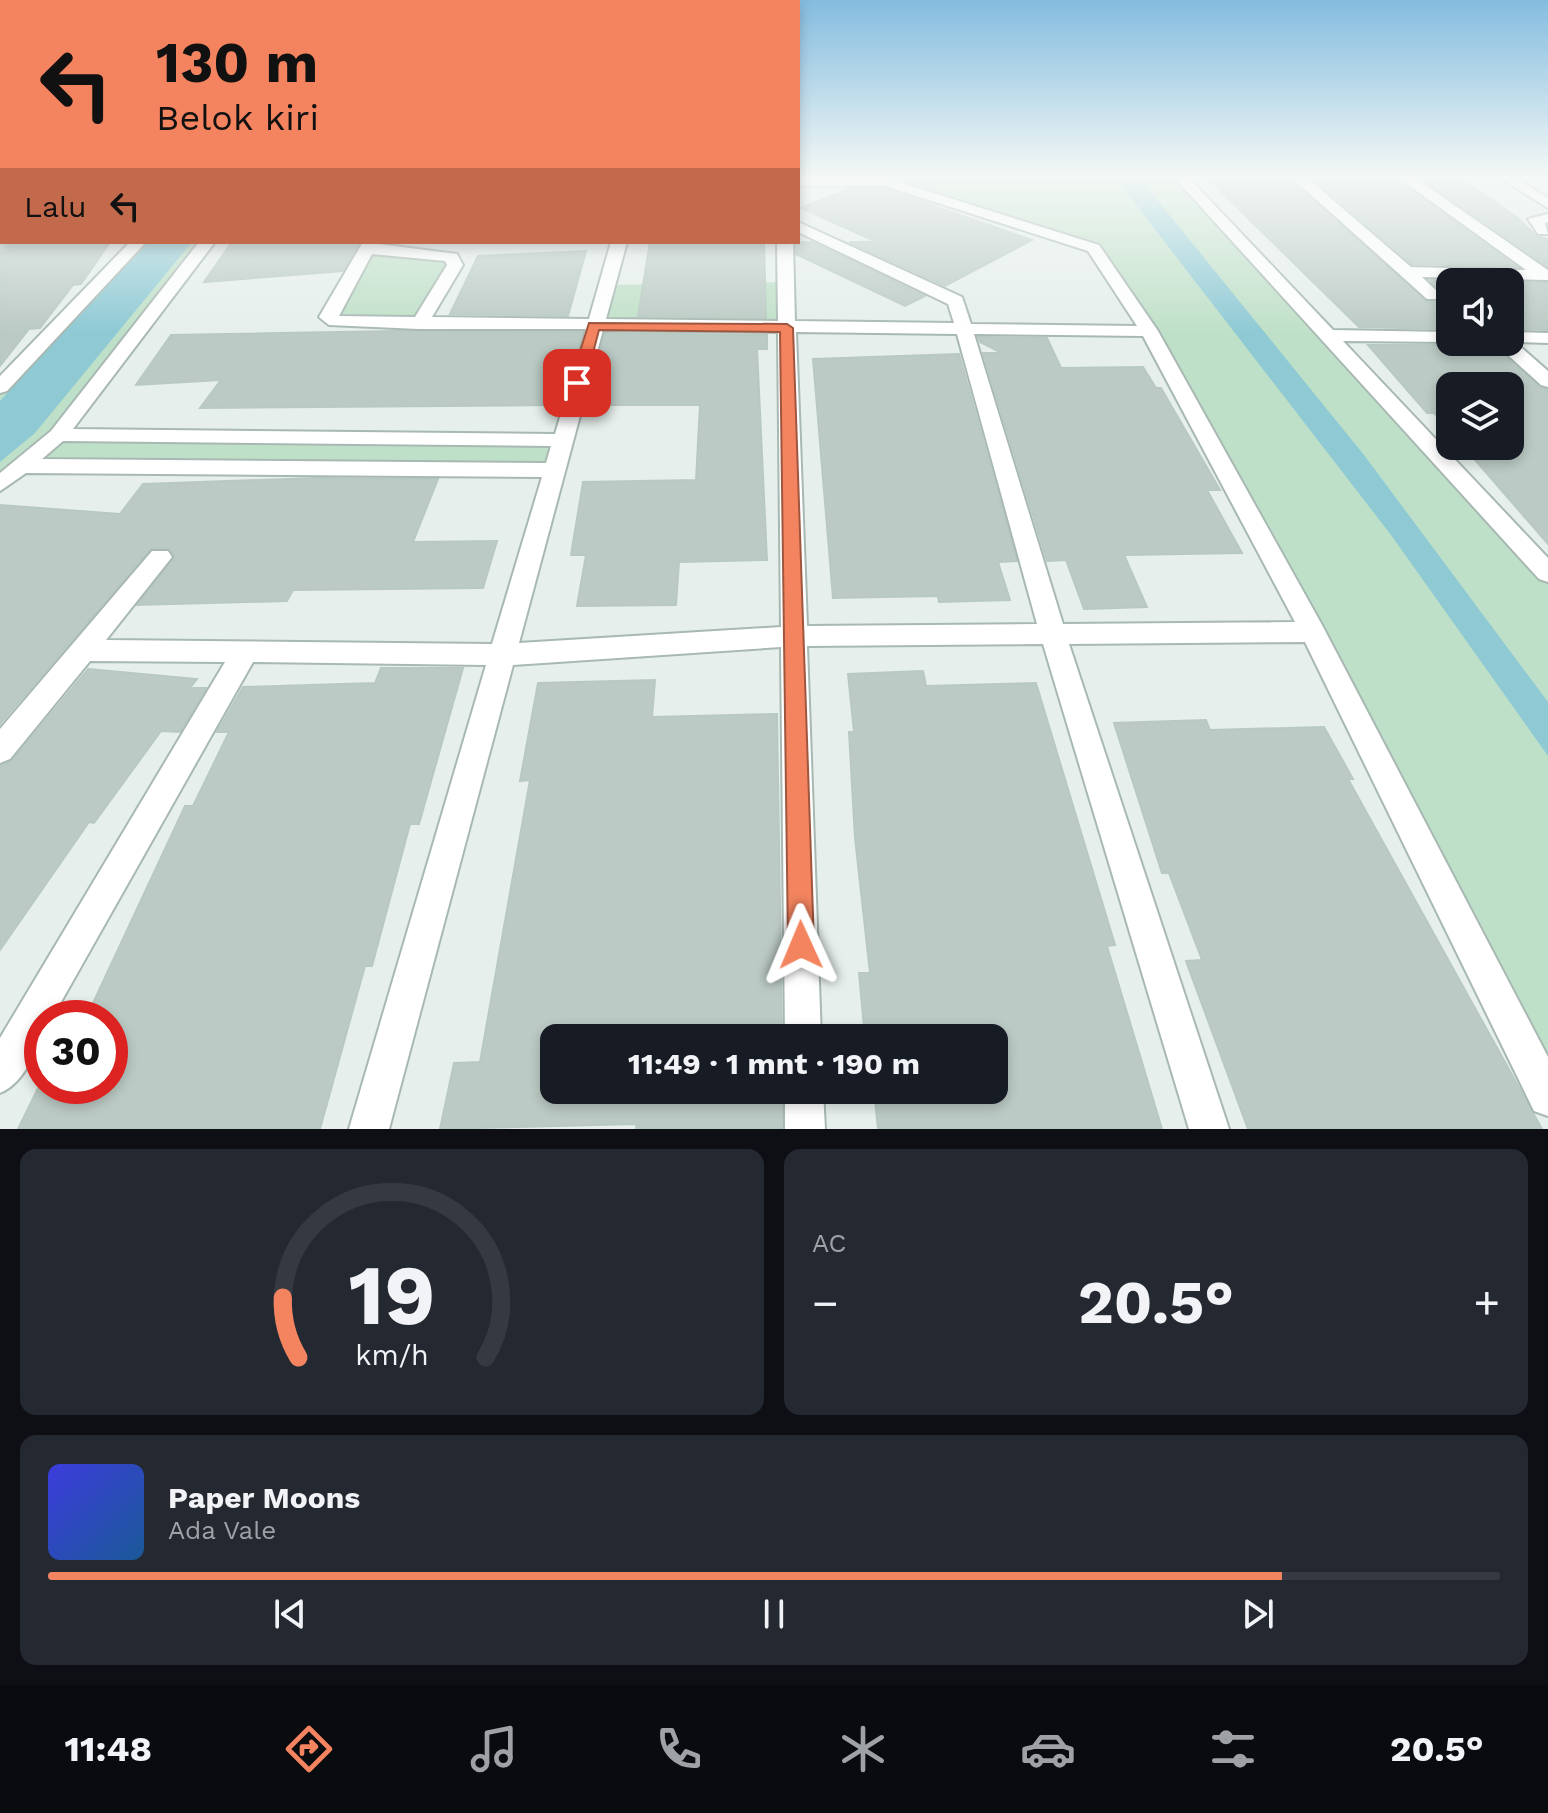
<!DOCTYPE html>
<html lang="id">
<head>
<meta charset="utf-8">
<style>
	body { margin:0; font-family:"Work Sans",sans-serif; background:#242831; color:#f1f3f6; height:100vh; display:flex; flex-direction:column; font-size:30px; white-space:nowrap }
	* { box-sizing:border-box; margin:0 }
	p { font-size:26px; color:#9ea1a6 }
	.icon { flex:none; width:44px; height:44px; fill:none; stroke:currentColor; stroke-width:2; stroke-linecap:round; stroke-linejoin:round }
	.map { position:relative; height:1129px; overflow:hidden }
	.details { display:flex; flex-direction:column; gap:20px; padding:20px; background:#0d0f14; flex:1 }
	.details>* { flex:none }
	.guide { position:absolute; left:0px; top:0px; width:800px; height:244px; box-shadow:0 4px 12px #0003; background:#f4845f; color:#111; overflow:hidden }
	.fabs { position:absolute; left:1436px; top:268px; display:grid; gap:16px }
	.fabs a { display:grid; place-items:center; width:88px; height:88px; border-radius:16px; background:#171b24; box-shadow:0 4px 12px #0003; font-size:40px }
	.speed { position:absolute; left:24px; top:1000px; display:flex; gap:16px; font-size:40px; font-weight:700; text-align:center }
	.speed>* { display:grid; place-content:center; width:104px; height:104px; border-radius:50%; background:#171b24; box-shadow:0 4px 12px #0003; line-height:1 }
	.speed .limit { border:12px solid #d22; background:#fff; color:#111 }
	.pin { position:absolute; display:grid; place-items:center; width:68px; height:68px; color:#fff; margin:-34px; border-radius:16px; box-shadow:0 4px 12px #0006 }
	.me { position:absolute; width:88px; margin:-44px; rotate:359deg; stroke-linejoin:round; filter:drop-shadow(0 0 6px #0008) }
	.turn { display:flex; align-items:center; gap:28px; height:168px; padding:0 24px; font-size:36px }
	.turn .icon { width:104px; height:104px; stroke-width:2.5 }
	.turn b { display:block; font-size:56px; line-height:68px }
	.then { display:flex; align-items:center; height:76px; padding:0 24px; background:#0003; gap:16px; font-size:30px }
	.big { font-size:60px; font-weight:700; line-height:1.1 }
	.details .card { flex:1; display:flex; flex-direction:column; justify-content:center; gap:12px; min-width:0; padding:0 28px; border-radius:16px; background:#242831 }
	.details .dial { align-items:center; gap:0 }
	.dial svg { height:208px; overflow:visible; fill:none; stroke:#363941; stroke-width:7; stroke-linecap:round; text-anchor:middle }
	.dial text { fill:#f1f3f6; stroke:none }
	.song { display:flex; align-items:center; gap:24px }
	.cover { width:96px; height:96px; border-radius:12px; background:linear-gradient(135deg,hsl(240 70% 55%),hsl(210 70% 35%)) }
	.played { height:8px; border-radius:4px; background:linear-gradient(90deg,#f4845f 85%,#363941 85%) }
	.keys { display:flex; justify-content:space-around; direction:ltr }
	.heat { display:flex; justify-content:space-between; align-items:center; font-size:44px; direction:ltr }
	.details .tiles { flex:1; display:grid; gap:20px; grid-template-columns:1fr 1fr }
	.card:last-child { grid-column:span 2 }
	.trip { position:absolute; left:540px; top:1024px; width:468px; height:80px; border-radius:16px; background:#171b24; box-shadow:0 4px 12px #0003; font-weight:700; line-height:80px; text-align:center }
	.dock { display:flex; height:128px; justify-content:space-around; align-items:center; background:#090b0e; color:#9ea1a6 }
	.dock .icon { width:56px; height:56px }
	.dock .on { color:#f4845f }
	.dock b { font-size:36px; color:#f1f3f6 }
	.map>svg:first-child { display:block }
</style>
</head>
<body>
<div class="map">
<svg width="1548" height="1129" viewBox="0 0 1548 1129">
	<rect width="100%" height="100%" fill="#e6efeb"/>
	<path fill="#bfe0c8" d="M798,175H1179L1548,573V1097L1313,632L1094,248L886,182H798Z
		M138,242H207L59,434L561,440L553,470L21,466L0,484V387Z
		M366,249L451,257L419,324L335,321Z
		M786,282L787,328L593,326L606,285Z"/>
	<path fill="#8ec9d4" d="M1113,175H1137L1364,455L1548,702V756L1391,535Z
		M145,242H192L35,433L0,462V401Z"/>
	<path fill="#bbcac4" stroke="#b8c9c2" stroke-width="2" d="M1204,175H1286L1427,302H1439L1444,294L1430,280L1506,282H1450V329L1359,327Z
		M1309,175H1392L1516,267L1412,264Z
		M1416,175H1456L1518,218L1536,236L1548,239V266Z
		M849,189H885L1032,240L945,286L849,242H877L801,208Z
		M0,242H110L81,284L73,285L40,328L29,329L0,366Z
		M232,242H360L343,271L204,282Z
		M650,242H764L766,318L638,316Z
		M796,242H812L925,296L905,306L796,254Z
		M586,251L568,316L450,314L478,256Z
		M1510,282L1548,283V330L1510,329Z
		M393,331L582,332L560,405L200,408L221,380L136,385L171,335Z
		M605,333L767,335V349H757L767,560L679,562L676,605L577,606L586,555H571L583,482L696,480L700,405H586Z
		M978,337L1047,338L1061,368L1143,367L1156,388H1161L1220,490H1207L1242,553L1124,555L1147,607L1084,609L1066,560L1047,561L983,353H1002L980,342Z
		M1453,342H1492L1539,387L1548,390V544L1463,446H1510V386H1450V431L1434,413H1427L1368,345H1450Z
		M959,354L1017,561L998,562L1010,600L939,602L938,596L833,598L813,359Z
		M316,478L438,479L413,542L497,541L483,588L293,590L287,601L137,605L175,557L168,548H152L0,724V505L120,514L143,484Z
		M381,668H463L419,824H410L372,966H365L320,1129H18L39,1086H110V1018H86L185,806H193L229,732H217L243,687L375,683Z
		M88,669L197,679L190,688H206L180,732L161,731L94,823L89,822L0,950V766L12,761Z
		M923,671L926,686L1036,683L1115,945L1107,946L1162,1129H878L874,1090H994V1038H865L859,973H870L855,838L849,732H854L848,674Z
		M655,680L652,717L777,714L782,1038H554V1090H782V1129H636L637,1124L440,1129L454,1063L480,1062L530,780L520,781L538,683Z
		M1206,720L1210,730L1324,727L1353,779H1348L1542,1129H1248L1186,961L1202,960L1169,873H1162L1114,723Z"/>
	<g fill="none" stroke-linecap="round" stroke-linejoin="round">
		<defs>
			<path id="minor" d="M1172,175H1186L1333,330L1450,332V342L1343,341L1548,558V582L1539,579Z
				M1289,175H1304L1411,267L1526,270L1395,175H1411L1548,270V280L1422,277L1441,295L1439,299H1427Z
				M1496,175H1512L1548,198V208Z
				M798,178H886L1099,245L1158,331L1322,625L1548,1057V1116L1534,1111L1305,642L1069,644L1229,1129H1189L1043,644L807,646L821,1038H785L781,647L513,665L389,1129H349L486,665L253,662L52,1018H42C42,1044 25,1083 0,1093V1038L225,662L90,661L10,759L0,763V729L152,551H168L172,557L106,640L492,644L542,477L26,473L0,491V473L51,431L199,242H215L73,429L555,434L586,329H419L329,325L319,317L363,242L457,254L463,265L432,317L589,319L611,242H627L606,319L778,321L777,242H793L795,321L954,323L948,304L798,232V222L962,297L971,324L1137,326L1088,251L885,186H798ZM372,254L445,261L447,265L415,317L339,316ZM603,330L778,332L781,627L519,643ZM796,332L957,334L1037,624L807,626ZM974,334L1143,336L1295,622L1063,624ZM63,441L551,446L546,463L42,459Z
				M0,180H2L0,190Z
				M1548,214V222L1545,223L1548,234H1538L1528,219Z
				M130,242H146L7,391L0,393V376Z
				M1510,332L1548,333V343L1515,342L1548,371V387L1541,385L1498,346L1495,342H1510Z
				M785,1090H823L825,1129H785Z"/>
		</defs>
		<use href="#minor" stroke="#a8b8b2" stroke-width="4"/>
		<use href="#minor" fill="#fff" fill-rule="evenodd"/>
	</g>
	<linearGradient id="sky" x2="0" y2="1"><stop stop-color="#84bce0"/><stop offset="0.53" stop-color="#f4f8f6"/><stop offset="1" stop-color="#f4f8f6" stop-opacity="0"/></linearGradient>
	<rect width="1548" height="333" fill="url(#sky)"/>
	<path fill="#f4845f" stroke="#9f563e" stroke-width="2" d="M589,323L787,324L793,328L814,945L810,954L801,958L792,954L788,945L780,332L599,330L585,383L577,388L570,383Z"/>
</svg>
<div class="fabs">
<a><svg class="icon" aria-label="sound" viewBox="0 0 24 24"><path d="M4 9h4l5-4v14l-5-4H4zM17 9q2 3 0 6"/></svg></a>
<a><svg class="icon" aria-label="layers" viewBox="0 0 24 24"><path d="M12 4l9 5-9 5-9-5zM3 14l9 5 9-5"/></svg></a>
</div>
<div class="speed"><div class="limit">30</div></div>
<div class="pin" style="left:577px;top:383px;background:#d93025"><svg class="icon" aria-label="arrive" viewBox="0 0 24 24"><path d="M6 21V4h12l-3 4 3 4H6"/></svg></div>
<svg class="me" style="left:801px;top:945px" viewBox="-20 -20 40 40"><path d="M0-17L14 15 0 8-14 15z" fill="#f4845f" stroke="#fff" stroke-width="4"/></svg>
<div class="trip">11:49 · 1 mnt · 190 m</div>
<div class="guide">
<div class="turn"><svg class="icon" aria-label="left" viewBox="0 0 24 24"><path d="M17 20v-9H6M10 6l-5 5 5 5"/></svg><div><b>130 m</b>Belok kiri</div></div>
<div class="then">Lalu<svg class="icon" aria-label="left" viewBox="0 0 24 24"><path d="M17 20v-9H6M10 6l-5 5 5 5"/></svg></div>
</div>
</div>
<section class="details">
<div class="tiles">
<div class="card dial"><svg viewBox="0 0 100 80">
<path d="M14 69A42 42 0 1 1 86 69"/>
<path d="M14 69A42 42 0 0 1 8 46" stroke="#f4845f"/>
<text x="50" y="56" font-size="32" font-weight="700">19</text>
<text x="50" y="72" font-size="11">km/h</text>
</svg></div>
<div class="card"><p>AC</p>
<div class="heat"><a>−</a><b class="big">20.5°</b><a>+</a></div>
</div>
<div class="card">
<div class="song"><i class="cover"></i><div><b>Paper Moons</b><p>Ada Vale</p></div></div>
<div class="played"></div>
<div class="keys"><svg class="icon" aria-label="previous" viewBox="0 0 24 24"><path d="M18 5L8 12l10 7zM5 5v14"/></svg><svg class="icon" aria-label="pause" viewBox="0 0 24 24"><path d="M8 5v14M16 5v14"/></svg><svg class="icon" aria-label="next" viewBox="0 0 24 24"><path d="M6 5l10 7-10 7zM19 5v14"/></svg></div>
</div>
</div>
</section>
<nav class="dock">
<b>11:48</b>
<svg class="icon on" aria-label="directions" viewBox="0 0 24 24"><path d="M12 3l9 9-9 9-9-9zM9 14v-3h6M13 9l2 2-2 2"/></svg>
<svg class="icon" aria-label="music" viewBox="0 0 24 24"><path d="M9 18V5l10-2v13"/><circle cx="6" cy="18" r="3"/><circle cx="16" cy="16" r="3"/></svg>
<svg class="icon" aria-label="phone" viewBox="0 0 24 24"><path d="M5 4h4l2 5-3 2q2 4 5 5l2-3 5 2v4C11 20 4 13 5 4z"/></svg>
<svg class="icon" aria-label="climate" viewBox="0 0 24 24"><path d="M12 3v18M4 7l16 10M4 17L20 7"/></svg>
<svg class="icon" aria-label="car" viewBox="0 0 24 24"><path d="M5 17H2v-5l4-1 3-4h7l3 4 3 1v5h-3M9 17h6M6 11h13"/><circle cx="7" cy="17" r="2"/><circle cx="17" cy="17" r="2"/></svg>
<svg class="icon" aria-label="filters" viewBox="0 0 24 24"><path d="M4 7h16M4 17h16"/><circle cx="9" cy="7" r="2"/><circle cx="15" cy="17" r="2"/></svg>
<b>20.5°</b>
</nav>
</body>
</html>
